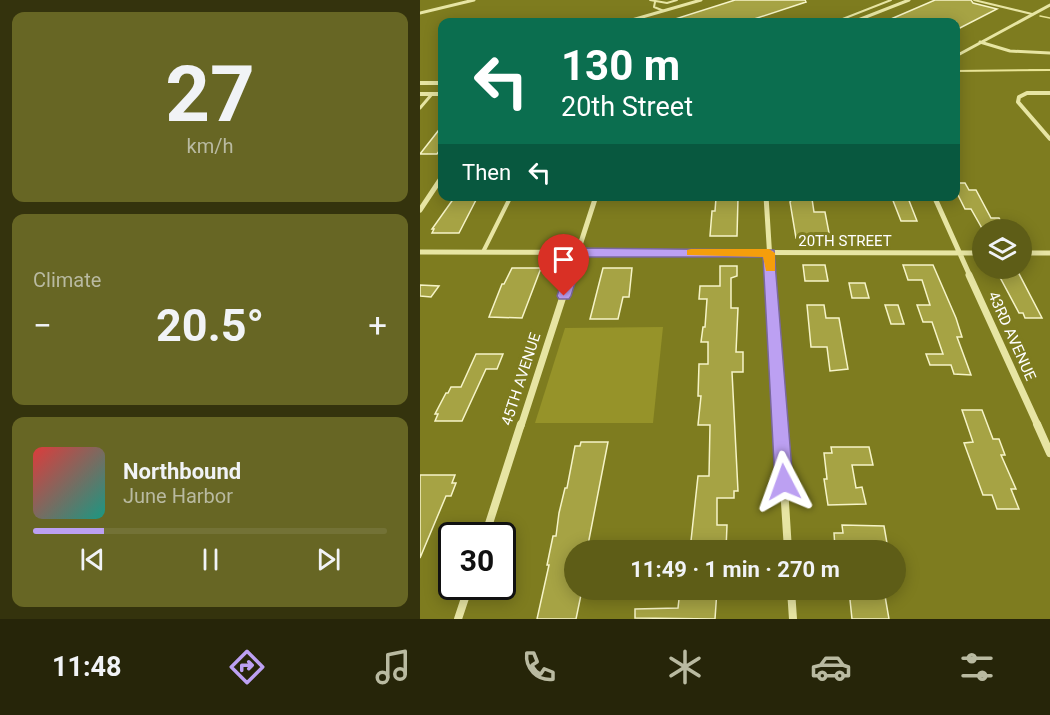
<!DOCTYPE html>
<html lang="en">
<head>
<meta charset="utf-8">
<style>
	body { margin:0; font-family:Roboto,sans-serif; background:#676624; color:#f1f3f6; height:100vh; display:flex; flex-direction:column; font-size:22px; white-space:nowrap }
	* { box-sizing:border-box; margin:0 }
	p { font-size:20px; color:#b9baa1 }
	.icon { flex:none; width:33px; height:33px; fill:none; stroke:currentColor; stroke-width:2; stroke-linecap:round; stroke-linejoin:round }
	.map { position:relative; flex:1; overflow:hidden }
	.side { display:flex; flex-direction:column; gap:12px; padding:12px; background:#34330d; width:420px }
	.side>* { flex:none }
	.hud { position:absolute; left:18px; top:18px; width:522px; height:183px; border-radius:12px; box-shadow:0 3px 15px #0003; background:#0b6e4f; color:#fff; overflow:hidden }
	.buttons { position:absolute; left:552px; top:219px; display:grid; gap:12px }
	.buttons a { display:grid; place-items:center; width:60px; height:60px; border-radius:50%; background:#5e5d17; box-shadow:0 3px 15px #0003; font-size:30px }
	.speed { position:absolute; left:18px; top:522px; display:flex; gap:12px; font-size:30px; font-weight:700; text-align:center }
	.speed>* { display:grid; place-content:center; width:78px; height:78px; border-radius:50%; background:#5e5d17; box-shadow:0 3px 15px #0003; line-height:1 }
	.speed .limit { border:3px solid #111; border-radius:9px; background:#fff; color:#111 }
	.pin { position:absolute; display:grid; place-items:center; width:51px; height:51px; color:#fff; margin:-62px -26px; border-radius:50% 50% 50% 0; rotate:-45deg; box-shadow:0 0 6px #0007 }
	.pin .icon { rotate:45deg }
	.me { position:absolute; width:66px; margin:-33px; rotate:356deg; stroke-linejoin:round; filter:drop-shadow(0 0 4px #0008) }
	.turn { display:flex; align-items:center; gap:21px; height:126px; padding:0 24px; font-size:27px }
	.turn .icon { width:78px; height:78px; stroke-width:2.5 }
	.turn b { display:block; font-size:42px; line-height:51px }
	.then { display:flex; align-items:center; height:57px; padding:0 24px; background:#0003; gap:12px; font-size:22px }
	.big { font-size:45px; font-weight:700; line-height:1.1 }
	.side .card { flex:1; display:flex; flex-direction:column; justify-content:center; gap:9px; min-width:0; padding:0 21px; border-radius:12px; background:#676624 }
	.side .dial { align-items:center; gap:0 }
	.dial b { font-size:78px; line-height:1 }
	.song { display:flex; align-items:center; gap:18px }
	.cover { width:72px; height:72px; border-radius:9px; background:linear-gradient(135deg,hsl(0 70% 55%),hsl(170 70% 35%)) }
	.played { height:6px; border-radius:3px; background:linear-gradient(90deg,#bca0f2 20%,#737236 20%) }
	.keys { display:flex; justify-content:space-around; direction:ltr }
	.heat { display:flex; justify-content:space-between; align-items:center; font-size:33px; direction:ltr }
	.trip { position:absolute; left:144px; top:540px; width:342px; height:60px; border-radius:30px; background:#5e5d17; box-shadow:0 3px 15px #0003; font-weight:700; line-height:60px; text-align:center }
	.tab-bar { display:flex; height:96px; justify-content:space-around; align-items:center; background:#262509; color:#b9baa1 }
	.tab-bar .icon { width:42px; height:42px }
	.tab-bar .selected { color:#bca0f2 }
	.tab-bar b { font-size:27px; color:#f1f3f6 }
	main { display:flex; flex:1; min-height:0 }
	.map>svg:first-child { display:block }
</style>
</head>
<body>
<main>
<section class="side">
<div class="card dial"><b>27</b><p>km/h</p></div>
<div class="card"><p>Climate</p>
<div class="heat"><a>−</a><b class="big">20.5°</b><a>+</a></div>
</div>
<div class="card">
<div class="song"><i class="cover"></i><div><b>Northbound</b><p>June Harbor</p></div></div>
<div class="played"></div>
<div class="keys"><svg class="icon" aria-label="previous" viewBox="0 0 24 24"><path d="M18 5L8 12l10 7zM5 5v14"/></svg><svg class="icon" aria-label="pause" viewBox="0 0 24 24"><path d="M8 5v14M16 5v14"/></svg><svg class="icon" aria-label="next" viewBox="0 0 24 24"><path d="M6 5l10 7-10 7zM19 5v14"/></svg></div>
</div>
</section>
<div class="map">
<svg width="630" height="619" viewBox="0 0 630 619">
	<rect width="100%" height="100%" fill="#7e7c1f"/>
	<path fill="#969329" d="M243,327L233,423H115L145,328Z"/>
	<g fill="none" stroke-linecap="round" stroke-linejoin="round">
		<path stroke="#e9e597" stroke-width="1.5" d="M620,16L630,18
			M609,70H630"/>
		<path stroke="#e9e597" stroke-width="2" d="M536,71L630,70"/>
	</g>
	<path fill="#a6a344" stroke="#f6f4c7" stroke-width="1.5" d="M315,0H385L386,2L325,22H252V20Z
		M515,0H551L553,3L577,9L536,30V22H464Z
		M22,126V147L17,154H0Z
		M536,183H545L549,190H556L571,218H579L586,230H563L551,209H545L536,191Z
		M34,198H57L39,233H12L14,229H12Z
		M296,198H318L317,236H290L292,211H295Z
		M472,198H488L497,221H481Z
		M372,199H392L394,212H405L410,238H376L370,202Z
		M383,265H405L408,281H385Z
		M483,265H513L536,318L542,337H537L551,375L534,374L531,365H510L506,354H523L512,322H503L497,305H510L502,280H488Z
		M300,266H317V276L311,278V308H318L316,352H323V372H312L318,491H314V498H297V525H307L306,550H270L278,476H289L290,425H278L281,396H278L279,364H288V342H281L283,327H285L287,299H279L280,286H300Z
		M92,268H121L102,318L69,317L82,284H84Z
		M183,268H212L209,297H203L198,319H170Z
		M575,268H596L622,318H605L603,313H599Z
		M429,283H445L449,298H432Z
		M0,285L19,286L11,297L0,296Z
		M387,305H404L406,318H419L428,369L410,371L407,347H391Z
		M465,305H478L484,324H471Z
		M56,354H83L77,369H66L42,421H15L18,414H15L26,393H28L31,387H41Z
		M542,410H562L573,439H579L585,455H581L596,489H591L599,509H577L572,495H563L544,443L553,442Z
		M161,442H188L167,550H154V590H162L156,619H117L129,565H127L133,536H136L139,513L145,488H147L155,446H160Z
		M411,447H449L453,465H432L436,488L442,487L446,504L408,505L404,479H407L404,453H412Z
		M0,475H35L32,483H36L31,496H26L0,558Z
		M422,525L464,526L468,549L415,548L414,533H423Z
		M260,590H297L295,619L215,618V609L258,608Z
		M429,590H464L469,619H432Z"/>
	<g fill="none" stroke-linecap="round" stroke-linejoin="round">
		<path stroke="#e7e5a3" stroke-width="2" d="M230,0L247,3L257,0
			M554,0L612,14
			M235,2L234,7L244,11
			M415,22L471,0"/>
		<path stroke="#e7e5a3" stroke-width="3" d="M0,108L12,94"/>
		<path stroke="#e7e5a3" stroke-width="4" d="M63,252L91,196"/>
		<path stroke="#e7e5a3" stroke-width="3" d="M0,13L54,0
			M205,22L281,0
			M433,22L489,0
			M560,42L590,51L630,53
			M536,56L630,5"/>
		<path stroke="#e7e5a3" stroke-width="4" d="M0,83H22
			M630,93H607L599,97L598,102L630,139
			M0,94H22"/>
		<path stroke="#e7e5a3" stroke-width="5" d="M346,196L351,276
			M514,196L550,276
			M0,210L22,177
			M0,252L562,253
			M602,253H630
			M150,276L176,196"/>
		<path stroke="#e7e5a3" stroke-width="7" d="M351,275L360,426
			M549,275L618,426
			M101,426L150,275"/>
		<path stroke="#e7e5a3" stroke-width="8" d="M360,424L368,550
			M617,424L630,453
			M65,536L101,424
			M371,590L373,619
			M38,619L49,586"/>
	</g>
	<path fill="#bca0f2" stroke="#7a689d" stroke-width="1.5" d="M158,248L354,250L373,482L370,488L364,491L358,488L355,482L343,257H163L151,296L149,299H139L137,296L152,252Z"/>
	<path fill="#f59e0b" d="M271,249H349L355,253V271H346L343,257L267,255V250Z"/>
	<g text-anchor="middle" stroke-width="6" stroke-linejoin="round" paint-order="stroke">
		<g font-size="15" fill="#fff" stroke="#7e7c1f">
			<text x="425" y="246">20TH STREET</text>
			<text transform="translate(592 336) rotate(66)" y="5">43RD AVENUE</text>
			<text transform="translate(101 379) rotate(-72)" y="5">45TH AVENUE</text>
		</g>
	</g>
</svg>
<div class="buttons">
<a><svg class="icon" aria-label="layers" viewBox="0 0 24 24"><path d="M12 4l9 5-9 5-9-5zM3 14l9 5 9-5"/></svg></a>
</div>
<div class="speed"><div class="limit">30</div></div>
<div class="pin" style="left:144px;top:296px;background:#d93025"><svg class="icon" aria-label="arrive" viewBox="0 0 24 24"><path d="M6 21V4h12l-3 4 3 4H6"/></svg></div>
<svg class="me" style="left:364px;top:482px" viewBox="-20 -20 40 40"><path d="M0-17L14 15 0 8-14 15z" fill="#bca0f2" stroke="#fff" stroke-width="4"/></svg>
<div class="trip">11:49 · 1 min · 270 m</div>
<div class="hud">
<div class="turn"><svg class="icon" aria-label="left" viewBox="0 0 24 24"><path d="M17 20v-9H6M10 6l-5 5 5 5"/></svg><div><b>130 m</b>20th Street</div></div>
<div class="then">Then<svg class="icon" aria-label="left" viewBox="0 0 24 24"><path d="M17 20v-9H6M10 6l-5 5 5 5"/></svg></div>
</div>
</div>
</main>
<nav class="tab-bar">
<b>11:48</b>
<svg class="icon selected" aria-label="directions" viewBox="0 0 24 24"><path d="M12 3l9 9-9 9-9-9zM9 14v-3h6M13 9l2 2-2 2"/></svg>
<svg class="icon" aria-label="music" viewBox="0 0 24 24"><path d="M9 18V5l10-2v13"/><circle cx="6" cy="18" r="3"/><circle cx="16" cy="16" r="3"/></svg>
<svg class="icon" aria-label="phone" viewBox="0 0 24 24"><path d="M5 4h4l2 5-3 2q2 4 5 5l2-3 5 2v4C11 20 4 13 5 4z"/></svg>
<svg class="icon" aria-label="climate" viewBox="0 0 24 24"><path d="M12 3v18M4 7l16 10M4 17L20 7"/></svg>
<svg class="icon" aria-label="car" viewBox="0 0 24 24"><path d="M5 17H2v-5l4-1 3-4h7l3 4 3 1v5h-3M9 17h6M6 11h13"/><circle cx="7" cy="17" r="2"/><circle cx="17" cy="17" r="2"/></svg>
<svg class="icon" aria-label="filters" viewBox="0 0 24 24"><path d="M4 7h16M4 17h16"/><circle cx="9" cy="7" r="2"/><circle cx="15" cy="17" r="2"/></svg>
</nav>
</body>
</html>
